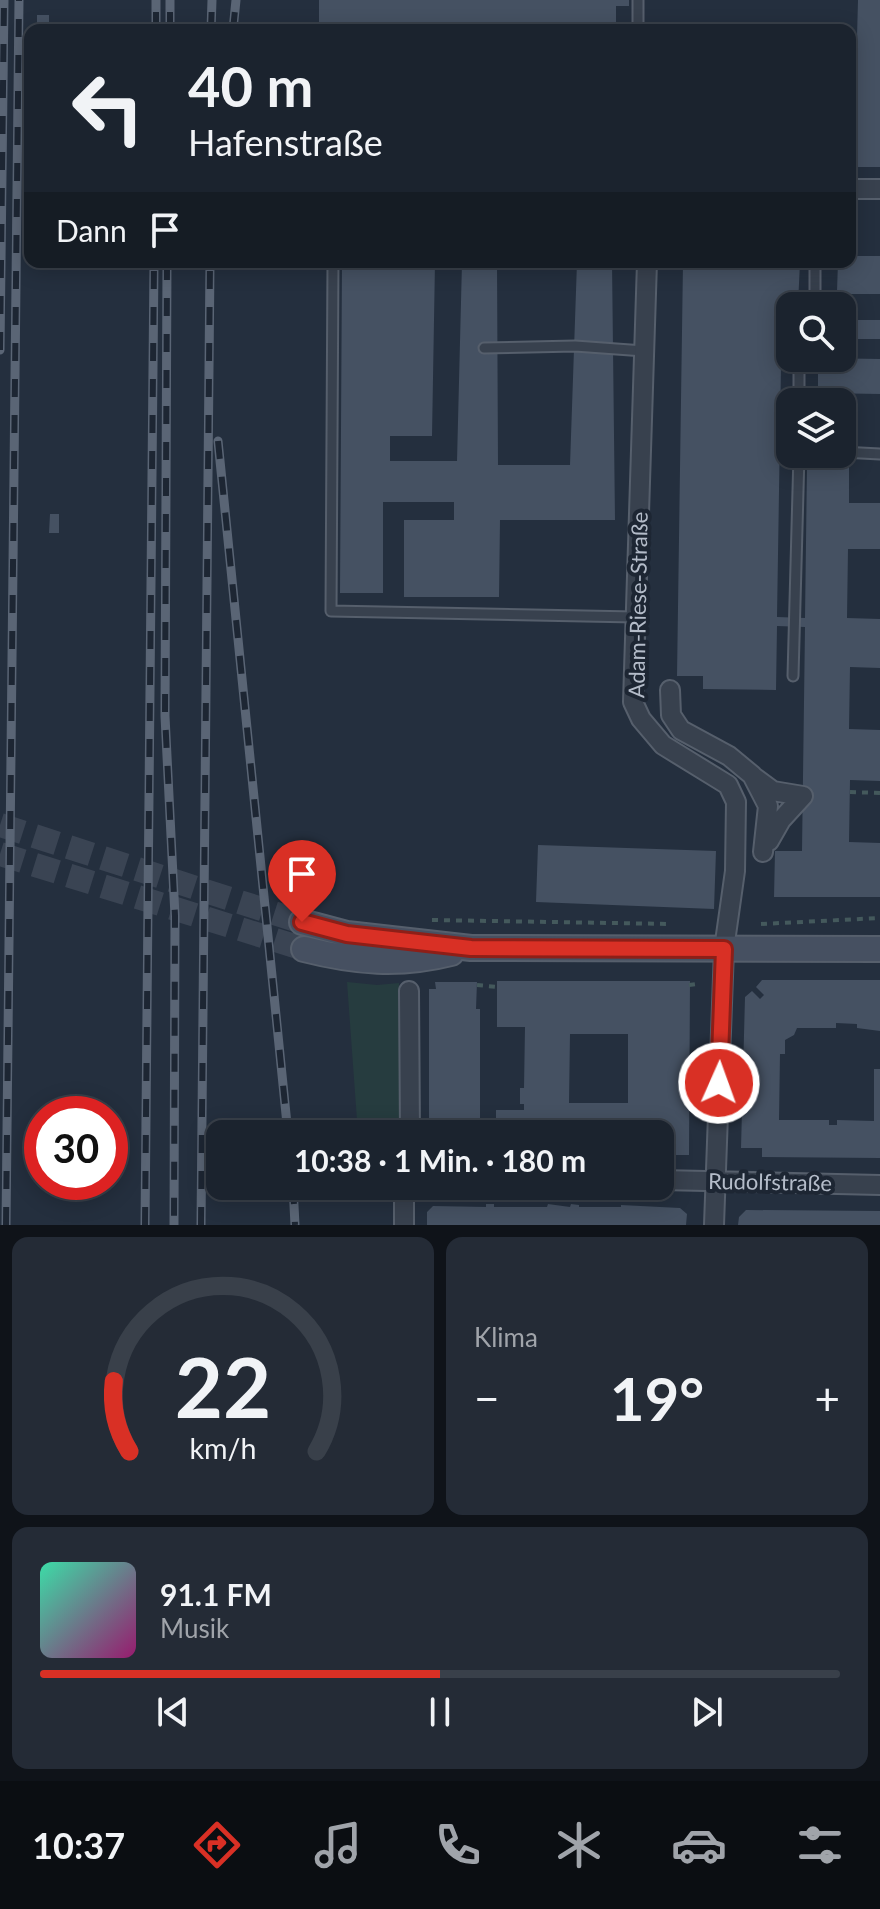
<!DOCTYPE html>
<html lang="de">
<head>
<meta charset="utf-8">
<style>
	body { margin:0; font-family:Lato,sans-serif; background:#242b36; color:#f1f3f6; height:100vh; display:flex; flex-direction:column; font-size:30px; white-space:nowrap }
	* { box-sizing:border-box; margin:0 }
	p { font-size:26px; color:#a0a4aa }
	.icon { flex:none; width:44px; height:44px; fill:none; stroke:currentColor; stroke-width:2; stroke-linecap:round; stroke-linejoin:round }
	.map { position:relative; height:1225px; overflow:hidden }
	.panel { display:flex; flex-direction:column; gap:12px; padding:12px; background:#0f1319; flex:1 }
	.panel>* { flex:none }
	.guide { position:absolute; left:24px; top:24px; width:832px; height:244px; border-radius:16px; box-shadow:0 4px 20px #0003,0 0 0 2px #39404a; background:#1b232e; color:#f1f3f6; overflow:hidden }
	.buttons { position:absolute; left:776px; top:292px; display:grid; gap:16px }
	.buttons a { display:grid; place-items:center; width:80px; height:80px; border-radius:16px; background:#1b232e; box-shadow:0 4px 20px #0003,0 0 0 2px #39404a; font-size:40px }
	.speed { position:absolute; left:24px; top:1096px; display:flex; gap:16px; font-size:40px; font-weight:700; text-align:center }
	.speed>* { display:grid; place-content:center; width:104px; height:104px; border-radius:50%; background:#1b232e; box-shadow:0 4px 20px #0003,0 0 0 2px #39404a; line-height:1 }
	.speed .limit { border:12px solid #d22; background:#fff; color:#111 }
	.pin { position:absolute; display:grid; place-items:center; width:68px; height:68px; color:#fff; margin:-82px -34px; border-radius:50% 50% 50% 0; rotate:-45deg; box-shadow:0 0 8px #0007 }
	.pin .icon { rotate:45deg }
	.me { position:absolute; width:88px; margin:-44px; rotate:2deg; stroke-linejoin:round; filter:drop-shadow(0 0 6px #0008) }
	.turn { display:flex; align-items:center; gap:28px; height:168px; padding:0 32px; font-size:36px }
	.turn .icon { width:104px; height:104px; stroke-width:2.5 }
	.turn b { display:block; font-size:56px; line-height:68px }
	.then { display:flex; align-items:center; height:76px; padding:0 32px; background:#0003; gap:16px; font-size:30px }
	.big { font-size:60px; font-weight:700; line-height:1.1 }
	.panel .tile { flex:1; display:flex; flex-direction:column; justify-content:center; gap:12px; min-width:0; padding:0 28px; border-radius:16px; background:#242b36 }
	.panel .dial { align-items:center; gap:0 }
	.dial svg { height:208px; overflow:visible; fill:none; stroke:#39404a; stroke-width:7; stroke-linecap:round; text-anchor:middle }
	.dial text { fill:#f1f3f6; stroke:none }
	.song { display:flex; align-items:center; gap:24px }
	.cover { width:96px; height:96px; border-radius:12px; background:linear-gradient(135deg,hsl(160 70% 55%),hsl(320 70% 35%)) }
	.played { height:8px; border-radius:4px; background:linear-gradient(90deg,#d93025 50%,#39404a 50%) }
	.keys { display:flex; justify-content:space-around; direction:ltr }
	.heat { display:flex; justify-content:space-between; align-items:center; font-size:44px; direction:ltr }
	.panel .tiles { flex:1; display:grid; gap:12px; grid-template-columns:1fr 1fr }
	.tile:last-child { grid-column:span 2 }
	.trip { position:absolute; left:206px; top:1120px; width:468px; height:80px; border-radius:16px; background:#1b232e; box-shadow:0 4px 20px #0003,0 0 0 2px #39404a; font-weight:700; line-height:80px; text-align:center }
	.tab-bar { display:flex; height:128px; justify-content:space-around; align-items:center; background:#0b0e12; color:#a0a4aa }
	.tab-bar .icon { width:56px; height:56px }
	.tab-bar .on { color:#d93025 }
	.tab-bar b { font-size:36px; color:#f1f3f6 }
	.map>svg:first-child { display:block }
</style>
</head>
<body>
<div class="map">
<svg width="880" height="1225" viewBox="0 0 880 1225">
	<rect width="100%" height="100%" fill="#242f3e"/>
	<path fill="#263c3f" d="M347,982L377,985L399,983L401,1134H358Z"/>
	<path fill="#455162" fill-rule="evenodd" d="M319,0H629V6H616V30H319Z
		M858,0H880V167H850V37H857Z
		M37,15H49V30H37Z
		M850,256H880V294H841L837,291L838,262H850Z
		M342,262H435L432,436H390V461H457L462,262H497L498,465H570L577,262H612L615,520H500L499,597H404V520H454V502H383V593H340Z
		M683,262H800L798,305H782L777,617L805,618L807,466H849V503H880V549H848L847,618L880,619V668L850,667L849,729L880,730V781L850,780L849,842L880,843V897H774L775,851H802L805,627L777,626L776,690L703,689V676H677Z
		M855,320H880V339H855Z
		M821,358L880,359V394L822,393L818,390V361Z
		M50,514H59V533H49Z
		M538,845L716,851L714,909L536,902Z
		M762,980H880V1031L857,1028V1024L836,1023V1028H797L794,1035L785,1040V1054H780L779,1120H829V1125H837V1120L874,1121V1069H880V1158L762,1157V1148H741L745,997L752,991L760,999L764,995L756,987Z
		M497,981H690L689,1155H660V1134H429V989H436L435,982H477L476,1009H480V1126H496V1110H524V1104H520V1088H524L525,1027H497ZM570,1034H628V1103H569Z
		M486,1204H494V1207H547L548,1204L570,1207L571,1204L579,1205V1207H621V1205L680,1208L687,1214L686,1225H427V1212L433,1206L486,1207Z
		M746,1210L880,1211V1225H738L739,1217Z"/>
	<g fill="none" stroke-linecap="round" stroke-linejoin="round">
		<path stroke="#3a4453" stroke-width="24" stroke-dasharray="24 12" stroke-linecap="butt" d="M0,825L302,922
			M0,854L304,949"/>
		<defs>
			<path id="lane" d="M638,30V0
				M333,262L331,611L635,617
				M815,306V262
				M484,348L575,346L644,351
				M799,402V358
				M842,452L880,454
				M793,676L799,454"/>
			<path id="street" d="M850,189H880
				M647,262L633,702L641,719L663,745L728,785L736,802L735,871L724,949L714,1225
				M670,690L671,715L681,730L729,756L752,775L768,806L763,852
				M754,777L773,791L803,796
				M769,841L781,820L803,796
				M409,991L410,1134
				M660,1180L880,1185
				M404,1225V1186"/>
			<path id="secondary" d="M302,922L347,934L471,948L880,949
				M304,949C355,962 400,966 451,953"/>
		</defs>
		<use href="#lane" stroke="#565f6c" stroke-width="13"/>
		<use href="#street" stroke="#565f6c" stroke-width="22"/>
		<use href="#secondary" stroke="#565f6c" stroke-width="28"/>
		<path stroke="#44595c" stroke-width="4" stroke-dasharray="6 6" stroke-linecap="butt" d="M850,792L880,793
			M432,920L671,924
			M761,924L880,918
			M477,985L498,987
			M689,985L696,984"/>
		<use href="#lane" stroke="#38414e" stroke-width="9"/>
		<use href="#street" stroke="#38414e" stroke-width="18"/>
		<use href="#secondary" stroke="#465061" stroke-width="24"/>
		<defs>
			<path id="rail" d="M156,30V0
				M170,30V0
				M211,30L212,0
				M233,30L236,0
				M167,262L165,716L175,916L174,1225
				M0,350L4,0
				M218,441L288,1134
				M293,1186L295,1225
				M6,1225L19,0
				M145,1225L154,262
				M201,1225L210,262"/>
		</defs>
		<use href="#rail" stroke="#5a6575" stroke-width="9"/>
		<use href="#rail" stroke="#1d2633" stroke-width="6" stroke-dasharray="18" stroke-linecap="butt"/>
	</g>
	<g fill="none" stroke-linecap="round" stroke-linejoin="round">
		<defs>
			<path id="route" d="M302,922L347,934L471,948L724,949L719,1083"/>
		</defs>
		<use href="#route" stroke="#8d1f18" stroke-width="20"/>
		<use href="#route" stroke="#d93025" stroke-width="14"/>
	</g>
	<g text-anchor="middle" stroke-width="8" stroke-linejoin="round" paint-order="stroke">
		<g font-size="22" fill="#b4bcc9" stroke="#1d2633">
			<text transform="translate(638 605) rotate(-89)" y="8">Adam-Riese-Straße</text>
			<text transform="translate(770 1182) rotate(1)" y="8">Rudolfstraße</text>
		</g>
	</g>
</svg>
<div class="buttons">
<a><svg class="icon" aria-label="search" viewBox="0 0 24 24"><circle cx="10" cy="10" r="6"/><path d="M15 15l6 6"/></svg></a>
<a><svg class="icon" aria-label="layers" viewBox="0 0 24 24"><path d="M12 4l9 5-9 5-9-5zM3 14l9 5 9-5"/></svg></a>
</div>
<div class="speed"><div class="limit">30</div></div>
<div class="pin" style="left:302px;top:922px;background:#d93025"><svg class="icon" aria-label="arrive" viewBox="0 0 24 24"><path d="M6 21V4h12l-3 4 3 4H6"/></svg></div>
<svg class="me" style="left:719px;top:1083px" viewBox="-20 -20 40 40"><circle r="17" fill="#d93025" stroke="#fff" stroke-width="3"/><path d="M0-11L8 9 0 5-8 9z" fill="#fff"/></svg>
<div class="trip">10:38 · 1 Min. · 180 m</div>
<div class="guide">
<div class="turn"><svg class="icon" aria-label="left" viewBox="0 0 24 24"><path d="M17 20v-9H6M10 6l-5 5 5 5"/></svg><div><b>40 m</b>Hafenstraße</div></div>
<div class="then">Dann<svg class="icon" aria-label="arrive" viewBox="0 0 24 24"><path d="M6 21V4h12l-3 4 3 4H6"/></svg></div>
</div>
</div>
<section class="panel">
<div class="tiles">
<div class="tile dial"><svg viewBox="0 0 100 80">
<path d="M14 69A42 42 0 1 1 86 69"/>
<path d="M14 69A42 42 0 0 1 8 42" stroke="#d93025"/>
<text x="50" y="56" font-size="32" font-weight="700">22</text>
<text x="50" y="72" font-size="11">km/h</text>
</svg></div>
<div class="tile"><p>Klima</p>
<div class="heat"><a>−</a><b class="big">19°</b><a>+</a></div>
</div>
<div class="tile">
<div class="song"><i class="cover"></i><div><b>91.1 FM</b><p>Musik</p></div></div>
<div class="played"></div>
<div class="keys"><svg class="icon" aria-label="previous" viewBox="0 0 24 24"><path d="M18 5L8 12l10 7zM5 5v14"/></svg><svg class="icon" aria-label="pause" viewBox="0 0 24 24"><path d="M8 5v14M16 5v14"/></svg><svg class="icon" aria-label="next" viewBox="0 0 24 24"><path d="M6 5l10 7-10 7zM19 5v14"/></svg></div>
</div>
</div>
</section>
<nav class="tab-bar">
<b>10:37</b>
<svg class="icon on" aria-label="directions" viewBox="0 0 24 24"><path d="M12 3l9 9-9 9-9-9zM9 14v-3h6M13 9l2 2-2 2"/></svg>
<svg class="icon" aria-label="music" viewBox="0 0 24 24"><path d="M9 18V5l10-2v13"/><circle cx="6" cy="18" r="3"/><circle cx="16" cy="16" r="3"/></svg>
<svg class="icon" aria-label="phone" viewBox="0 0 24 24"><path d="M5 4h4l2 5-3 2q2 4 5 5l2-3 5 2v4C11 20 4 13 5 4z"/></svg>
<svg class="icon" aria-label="climate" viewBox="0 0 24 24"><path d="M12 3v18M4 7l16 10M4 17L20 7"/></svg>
<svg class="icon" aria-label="car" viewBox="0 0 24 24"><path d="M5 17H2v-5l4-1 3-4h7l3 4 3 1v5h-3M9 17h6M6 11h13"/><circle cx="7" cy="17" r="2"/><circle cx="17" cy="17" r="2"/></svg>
<svg class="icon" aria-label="filters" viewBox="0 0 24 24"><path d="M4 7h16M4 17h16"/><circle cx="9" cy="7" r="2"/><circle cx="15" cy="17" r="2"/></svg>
</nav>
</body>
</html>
